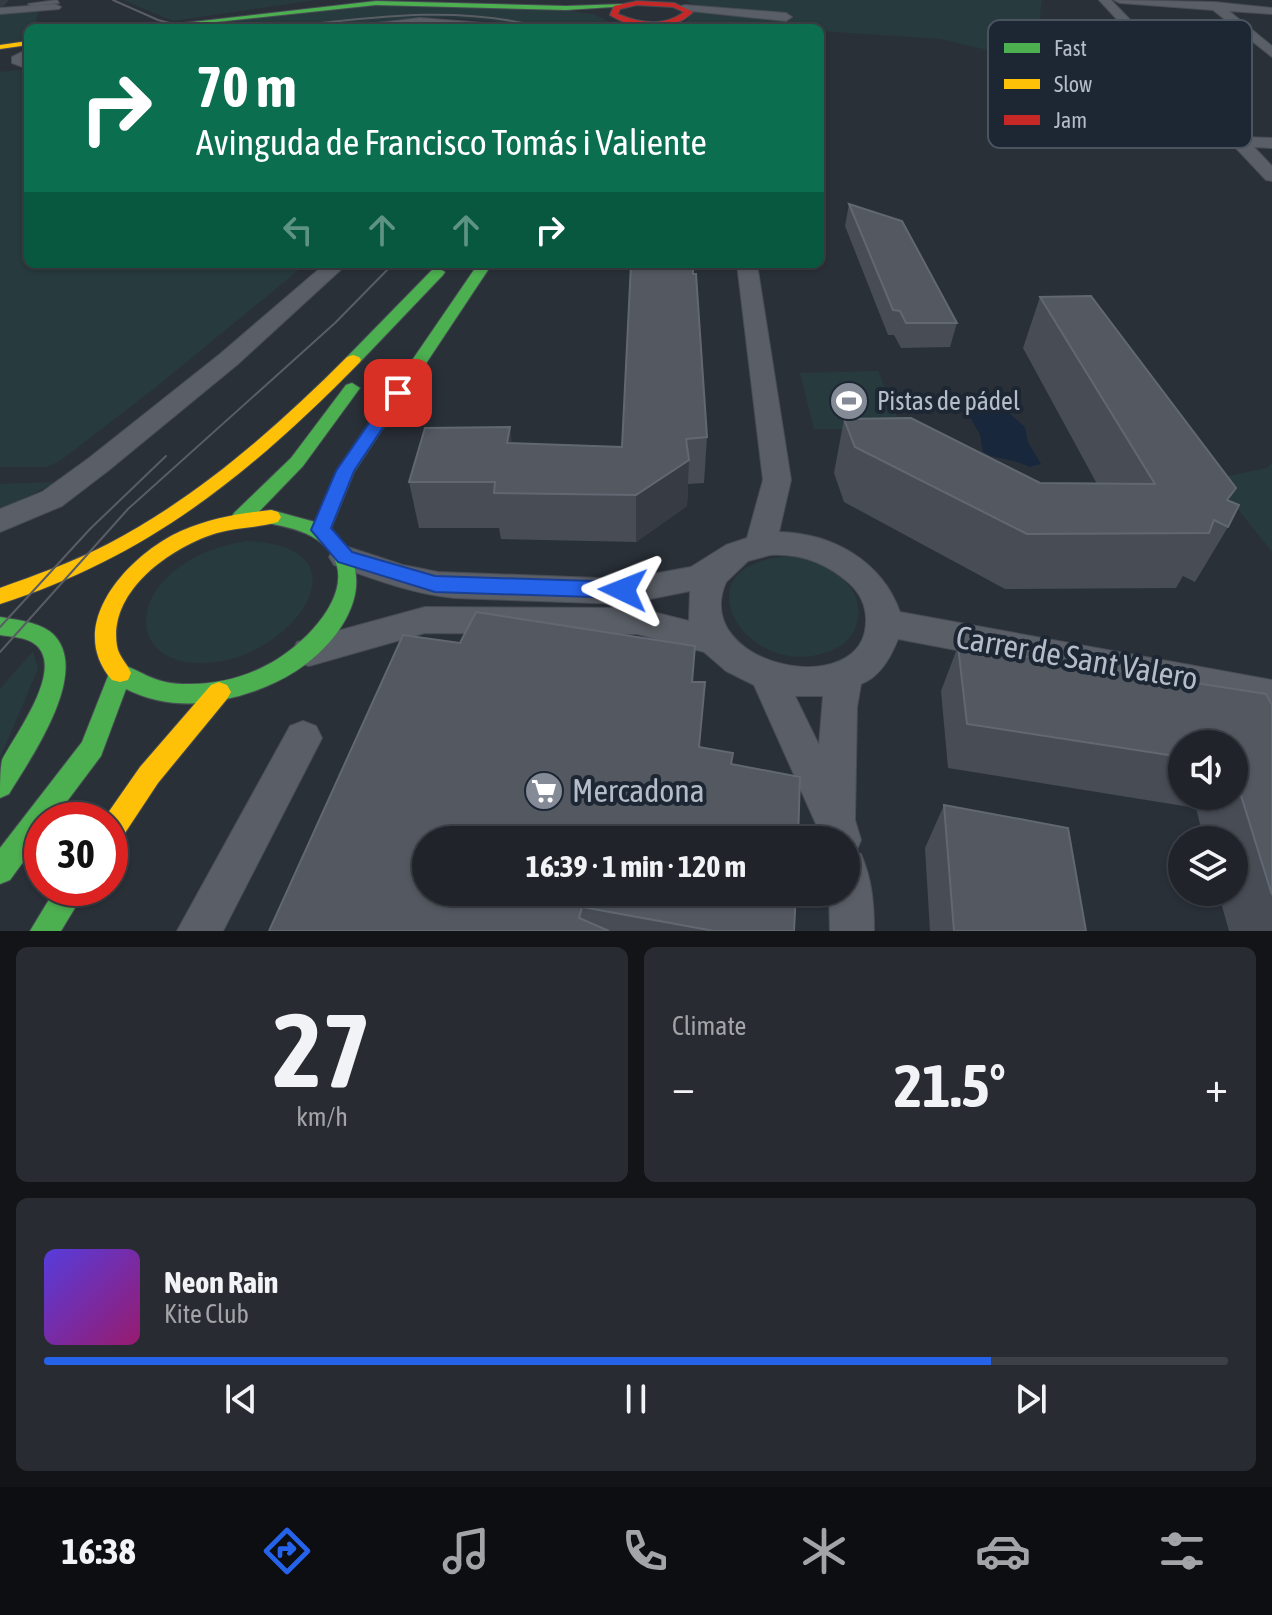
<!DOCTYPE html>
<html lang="en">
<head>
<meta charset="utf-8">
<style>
	body { margin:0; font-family:"Asap Condensed",sans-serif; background:#282c32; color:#f1f3f6; height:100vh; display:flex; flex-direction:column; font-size:30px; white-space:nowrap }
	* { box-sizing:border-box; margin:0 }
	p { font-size:26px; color:#a2a4a8 }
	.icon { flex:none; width:44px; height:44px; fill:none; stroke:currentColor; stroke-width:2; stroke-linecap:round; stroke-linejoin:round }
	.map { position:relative; height:931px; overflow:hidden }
	.side { display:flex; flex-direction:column; gap:16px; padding:16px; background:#121417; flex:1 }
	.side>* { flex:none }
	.banner { position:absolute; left:24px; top:24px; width:800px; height:244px; border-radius:12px; box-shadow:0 2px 6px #0004,0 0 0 2px #3d4147; background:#0b6e4f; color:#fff; overflow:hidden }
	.controls { position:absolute; left:1168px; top:730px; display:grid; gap:16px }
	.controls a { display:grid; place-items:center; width:80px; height:80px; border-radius:50%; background:#20242a; box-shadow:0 2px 6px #0004,0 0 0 2px #3d4147; font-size:40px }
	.speed { position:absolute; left:24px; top:802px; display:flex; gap:16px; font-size:40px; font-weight:700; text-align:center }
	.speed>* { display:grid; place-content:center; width:104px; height:104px; border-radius:50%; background:#20242a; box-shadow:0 2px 6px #0004,0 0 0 2px #3d4147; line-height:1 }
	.speed .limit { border:12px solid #d22; background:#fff; color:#111 }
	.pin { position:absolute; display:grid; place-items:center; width:68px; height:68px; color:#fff; margin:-34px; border-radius:16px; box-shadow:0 4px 12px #0006 }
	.me { position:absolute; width:88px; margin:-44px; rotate:272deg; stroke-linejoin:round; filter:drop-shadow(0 0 6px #0008) }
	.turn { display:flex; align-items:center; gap:28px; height:168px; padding:0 40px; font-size:36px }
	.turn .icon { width:104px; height:104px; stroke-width:2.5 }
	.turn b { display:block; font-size:56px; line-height:68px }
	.lanes { display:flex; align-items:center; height:76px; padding:0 40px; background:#0003; justify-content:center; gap:40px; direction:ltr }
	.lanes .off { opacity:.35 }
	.big { font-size:60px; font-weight:700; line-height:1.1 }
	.side .tile { flex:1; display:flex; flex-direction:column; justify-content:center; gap:12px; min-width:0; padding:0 28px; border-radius:12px; background:#282c32 }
	.side .dial { align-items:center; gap:0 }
	.dial b { font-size:104px; line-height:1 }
	.song { display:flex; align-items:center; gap:24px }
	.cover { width:96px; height:96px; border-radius:12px; background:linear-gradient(135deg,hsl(250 70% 55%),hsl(320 70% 35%)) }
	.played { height:8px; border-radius:4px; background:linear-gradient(90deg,#2563eb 80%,#3d4147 80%) }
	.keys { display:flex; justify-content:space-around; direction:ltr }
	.heat { display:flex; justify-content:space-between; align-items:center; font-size:44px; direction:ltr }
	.side .tiles { flex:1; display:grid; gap:16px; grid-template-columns:1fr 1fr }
	.tile:last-child { grid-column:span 2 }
	.trip { position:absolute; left:412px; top:826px; width:448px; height:80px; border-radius:40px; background:#20242a; box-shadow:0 2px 6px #0004,0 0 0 2px #3d4147; font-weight:700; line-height:80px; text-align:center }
	.dock { display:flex; height:128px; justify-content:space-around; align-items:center; background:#0d0e11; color:#a2a4a8 }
	.dock .icon { width:56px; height:56px }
	.dock .active { color:#2563eb }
	.dock b { font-size:36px; color:#f1f3f6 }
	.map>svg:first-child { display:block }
</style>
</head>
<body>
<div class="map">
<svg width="1272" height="931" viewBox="0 0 1272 931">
	<rect width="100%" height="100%" fill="#2a3038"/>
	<path fill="#273a3e" d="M123,0H316L173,21Z
		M685,0H1042L1034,61L941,39L820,31V28L684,24L697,7Z
		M378,4L563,10L593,14L608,21L604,28H520L492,21L445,17L403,19L331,28H174Z
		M39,9L34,28H28V41L0,44V12Z
		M28,69V264H306L156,387L60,461L47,467H0V72Z
		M878,371L902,429H814L800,373Z
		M1272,463V552L1214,479L1267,468Z
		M56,482L0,510V484Z
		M246,541C378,545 288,666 199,663C138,662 130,607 173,572C194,554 219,546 246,541Z
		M792,556C823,563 867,583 857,622C855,632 848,641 840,646C754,695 666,562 792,556Z
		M33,651L38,669L0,758V689Z"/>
	<path fill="#19273c" d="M991,405L1009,413L1025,427L1028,442L1041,464L1029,467C1013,458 996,460 983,452L980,435L969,415L977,406Z"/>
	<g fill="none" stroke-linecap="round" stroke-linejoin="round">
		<defs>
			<path id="lane" d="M57,0L59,3L31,6L28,4Z
				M1043,51L1046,53L1041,115L1055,131L1051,133L1033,115L1040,53Z"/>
			<path id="street" d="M1099,0H1111L1244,137L1272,138V148L1254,147L1272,166V181L1266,180L1234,146L1045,134V128L1051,126L1225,136Z
				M1114,0L1214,2L1272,8V14L1229,11L1272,46V57L1213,10L1120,3Z
				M55,4L61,7L59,9L0,14V8Z
				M685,5L786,13L792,17L786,21L681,10V6Z
				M420,18L496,24L502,28H362L368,24Z
				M28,49V69L12,63V57Z
				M325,264H347L238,364L109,470L62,506L0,532V509L42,492L89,458L220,354Z
				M737,264H757L791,480L779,532C832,533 882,561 900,612L1272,680V710L898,639C891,657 880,677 861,684L857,707L855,820L861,840L856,852L861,854C872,880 874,903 874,931H830L829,892H846V840H819L816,824L754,685L726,671L704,652L637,634L425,633L309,666L297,662L292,652L297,642L425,607L637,608L689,621L690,591L625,604L454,598C412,594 374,579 334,565L329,557L334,549L345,546L403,565L438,572L625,579L691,567L726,545L747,538L763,480ZM770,555C800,553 826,563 849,583C860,593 866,605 866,620C867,703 689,667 726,582L748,561ZM795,696H823L819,745Z
				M303,721L316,726L322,738L223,931H177L290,726Z"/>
			<path id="fast" d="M376,1L566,6L624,4L628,6L566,10L376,5L188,25L184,23Z
				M478,264H492L354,472L330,531C385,576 344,640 296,671C274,685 248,695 222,700C189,707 156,704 126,689L101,756L53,820H42V836L10,880L0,884V848L82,742L112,666L120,664C145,672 152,683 183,684C211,685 240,679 265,666C308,645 377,574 311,536C296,528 280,526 264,522L261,517L264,512L271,510L315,522L339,467Z
				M438,268L445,272L443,275L359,363H347L345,360L347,357L433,269Z
				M352,383L360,388L303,466L248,523H234L231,518L234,513L291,458L346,385Z
				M0,617C17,620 40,622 53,634C92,672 30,759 9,794L0,798C0,786 0,770 2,760C14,736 65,670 36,645C26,637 12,637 0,635Z
				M56,888H87L61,931H30Z"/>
			<path id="slow" d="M28,41V45L0,49V45Z
				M353,355L359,357L361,360L359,363C251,473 148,557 0,604V588C36,575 73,562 108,544C198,497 276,428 347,357Z
				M271,510L278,512L281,517L278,522C258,528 237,527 217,533C171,547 108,591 117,646C119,657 127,663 131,673L128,680L120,682L112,680C63,624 130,554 181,531C210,518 240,513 271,510Z
				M219,682L227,685L231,692L227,699L158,783L119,842L110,846V820H103L140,767L211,685Z"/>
			<path id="jam" d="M637,1L674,3L693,12C671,33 635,31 610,15L614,6ZM637,5L673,7L684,12C664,27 639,23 618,14L620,9Z"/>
		</defs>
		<use href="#lane" stroke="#484c55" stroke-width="2"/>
		<use href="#street" stroke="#484c55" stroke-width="2"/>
		<use href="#fast" stroke="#484c55" stroke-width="2"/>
		<use href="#slow" stroke="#484c55" stroke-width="2"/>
		<use href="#jam" stroke="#484c55" stroke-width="2"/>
		<use href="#lane" fill="#5a5e66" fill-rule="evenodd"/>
		<use href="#street" fill="#5a5e66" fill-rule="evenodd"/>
		<use href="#fast" fill="#4caf50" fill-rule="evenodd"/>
		<use href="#slow" fill="#ffc107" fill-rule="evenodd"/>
		<use href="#jam" fill="#c62828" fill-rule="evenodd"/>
		<path stroke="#595d64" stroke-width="2" d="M113,0L158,20L189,28
			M277,28C367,18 455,4 544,28
			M0,627L90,529L166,456
			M0,652L128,509L335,323L393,264"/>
	</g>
	<path fill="#474c55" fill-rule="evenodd" d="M849,204L957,323L950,347L901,348L894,335H888L845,226Z
		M693,274L707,437L704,483L688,484L687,506L636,542L501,539L499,528H419L409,482L512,443L622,447Z
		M1040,297L1228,500V527L1195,582L1183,576L1176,588L1005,589L844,502L834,473L844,419L1040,483L1097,484L1023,348Z
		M958,646L1272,705V931H1229L1218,892H1234V840H1204L1196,808L948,768L941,691ZM1182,744H1234V796H1182Z
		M692,682L700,747L732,764L796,892L794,931H269Z
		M944,805L1086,931H930L925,848Z"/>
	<path fill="#373c44" d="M0,0H9L5,5L0,7Z
		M510,427L515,472L507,443Z
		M689,460L687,506L636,542V495Z"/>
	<path fill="#535861" stroke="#626872" stroke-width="2" d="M849,204L902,221L957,323H906L900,311L893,310Z
		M631,264H693V274H696L707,437L686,439L689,460L636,495L494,493L495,482H409L425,428L510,427L507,443L622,447Z
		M1091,296L1236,488L1227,500L1239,505L1228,527L1214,520L1209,533L1027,534L855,447L844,419L911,418L1040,483L1155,484L1040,297Z
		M476,612L695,646L692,682H705L699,747L733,753L731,764L800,777L798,840H426V892H796L794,931H714L582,907L579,918L609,931H269L403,635L460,643Z
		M958,646L1266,694L1272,705V895L1234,773V744H1182V757L967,724Z
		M944,805L1068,828L1086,931H954Z"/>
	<path fill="#2563eb" stroke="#184099" stroke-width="2" d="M398,388L406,393L354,471L331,528L352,552L435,576L623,582L631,584L634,590L631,596L623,598L435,592L338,562L311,530L336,471L392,390Z"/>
	<defs>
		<symbol id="stadium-disc" viewBox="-11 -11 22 22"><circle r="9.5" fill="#848b96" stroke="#1d2633"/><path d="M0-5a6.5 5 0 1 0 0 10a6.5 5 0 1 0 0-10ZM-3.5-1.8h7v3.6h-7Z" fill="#fff"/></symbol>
		<symbol id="supermarket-disc" viewBox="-11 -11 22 22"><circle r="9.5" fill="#848b96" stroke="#1d2633"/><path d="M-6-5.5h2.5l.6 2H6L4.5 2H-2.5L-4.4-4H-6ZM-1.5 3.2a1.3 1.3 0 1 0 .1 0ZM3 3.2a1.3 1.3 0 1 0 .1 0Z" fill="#fff"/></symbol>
	</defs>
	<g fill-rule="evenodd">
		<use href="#stadium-disc" x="827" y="379" width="44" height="44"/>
		<use href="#supermarket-disc" x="522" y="769" width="44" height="44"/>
	</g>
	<g text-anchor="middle" stroke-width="8" stroke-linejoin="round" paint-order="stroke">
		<g font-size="26" fill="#b4bcc9" stroke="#1d2633" text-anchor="start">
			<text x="877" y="410">Pistas de pádel</text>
		</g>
		<g font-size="32" fill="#b4bcc9" stroke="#1d2633">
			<text transform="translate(1077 658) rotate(10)" y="11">Carrer de Sant Valero</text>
		</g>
		<g font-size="32" fill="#b4bcc9" stroke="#1d2633" text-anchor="start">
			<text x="572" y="802">Mercadona</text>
		</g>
	</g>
	<rect x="988" y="20" width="264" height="128" rx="12" fill="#1d2633" stroke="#4a5360" stroke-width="2"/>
	<rect x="1004" y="43" width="36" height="10" fill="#4caf50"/>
	<rect x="1004" y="79" width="36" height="10" fill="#ffc107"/>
	<rect x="1004" y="115" width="36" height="10" fill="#c62828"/>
	<g font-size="22" fill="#b4bcc9">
		<text x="1054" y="56">Fast</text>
		<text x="1054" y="92">Slow</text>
		<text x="1054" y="128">Jam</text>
	</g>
</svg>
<div class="controls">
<a><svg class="icon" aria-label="sound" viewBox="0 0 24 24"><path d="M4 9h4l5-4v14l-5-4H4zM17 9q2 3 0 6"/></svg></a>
<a><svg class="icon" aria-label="layers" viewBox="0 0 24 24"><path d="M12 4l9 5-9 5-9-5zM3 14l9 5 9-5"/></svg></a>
</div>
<div class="speed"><div class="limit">30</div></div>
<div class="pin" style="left:398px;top:393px;background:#d93025"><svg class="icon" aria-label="arrive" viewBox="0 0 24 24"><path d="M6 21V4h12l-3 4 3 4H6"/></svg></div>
<svg class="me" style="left:623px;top:590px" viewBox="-20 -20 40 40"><path d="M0-17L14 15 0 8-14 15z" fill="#2563eb" stroke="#fff" stroke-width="4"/></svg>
<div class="trip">16:39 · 1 min · 120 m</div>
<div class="banner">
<div class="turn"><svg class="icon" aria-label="right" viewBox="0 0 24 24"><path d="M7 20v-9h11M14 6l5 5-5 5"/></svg><div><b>70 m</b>Avinguda de Francisco Tomás i Valiente</div></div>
<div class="lanes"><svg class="icon off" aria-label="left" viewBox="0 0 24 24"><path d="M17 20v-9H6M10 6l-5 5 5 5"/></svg><svg class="icon off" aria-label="ahead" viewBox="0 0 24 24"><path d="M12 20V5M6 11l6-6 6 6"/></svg><svg class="icon off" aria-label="ahead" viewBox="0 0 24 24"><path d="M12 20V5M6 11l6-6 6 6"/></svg><svg class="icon" aria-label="right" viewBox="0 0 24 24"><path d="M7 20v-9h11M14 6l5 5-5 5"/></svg></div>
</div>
</div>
<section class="side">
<div class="tiles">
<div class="tile dial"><b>27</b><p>km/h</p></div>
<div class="tile"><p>Climate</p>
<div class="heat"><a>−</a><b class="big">21.5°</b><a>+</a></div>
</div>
<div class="tile">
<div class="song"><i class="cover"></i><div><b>Neon Rain</b><p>Kite Club</p></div></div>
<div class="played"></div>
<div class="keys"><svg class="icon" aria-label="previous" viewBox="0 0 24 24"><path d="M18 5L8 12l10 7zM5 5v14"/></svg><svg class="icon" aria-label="pause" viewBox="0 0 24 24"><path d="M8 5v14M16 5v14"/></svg><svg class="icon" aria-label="next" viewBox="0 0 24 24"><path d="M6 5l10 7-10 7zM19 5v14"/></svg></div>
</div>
</div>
</section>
<nav class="dock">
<b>16:38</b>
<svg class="icon active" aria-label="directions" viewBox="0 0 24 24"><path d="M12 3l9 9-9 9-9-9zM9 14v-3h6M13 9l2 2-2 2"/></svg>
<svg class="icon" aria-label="music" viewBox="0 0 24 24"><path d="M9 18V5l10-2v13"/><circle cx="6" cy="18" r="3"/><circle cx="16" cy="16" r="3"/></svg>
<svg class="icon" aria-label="phone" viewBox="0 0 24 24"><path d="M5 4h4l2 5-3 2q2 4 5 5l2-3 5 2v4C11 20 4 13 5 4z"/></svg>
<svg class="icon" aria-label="climate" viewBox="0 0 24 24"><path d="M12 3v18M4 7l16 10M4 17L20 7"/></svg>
<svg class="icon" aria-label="car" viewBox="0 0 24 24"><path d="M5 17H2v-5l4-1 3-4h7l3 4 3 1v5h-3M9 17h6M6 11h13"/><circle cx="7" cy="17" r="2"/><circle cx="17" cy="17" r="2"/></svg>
<svg class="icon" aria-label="filters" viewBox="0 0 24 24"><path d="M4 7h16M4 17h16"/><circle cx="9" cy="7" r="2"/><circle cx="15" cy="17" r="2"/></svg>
</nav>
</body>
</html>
